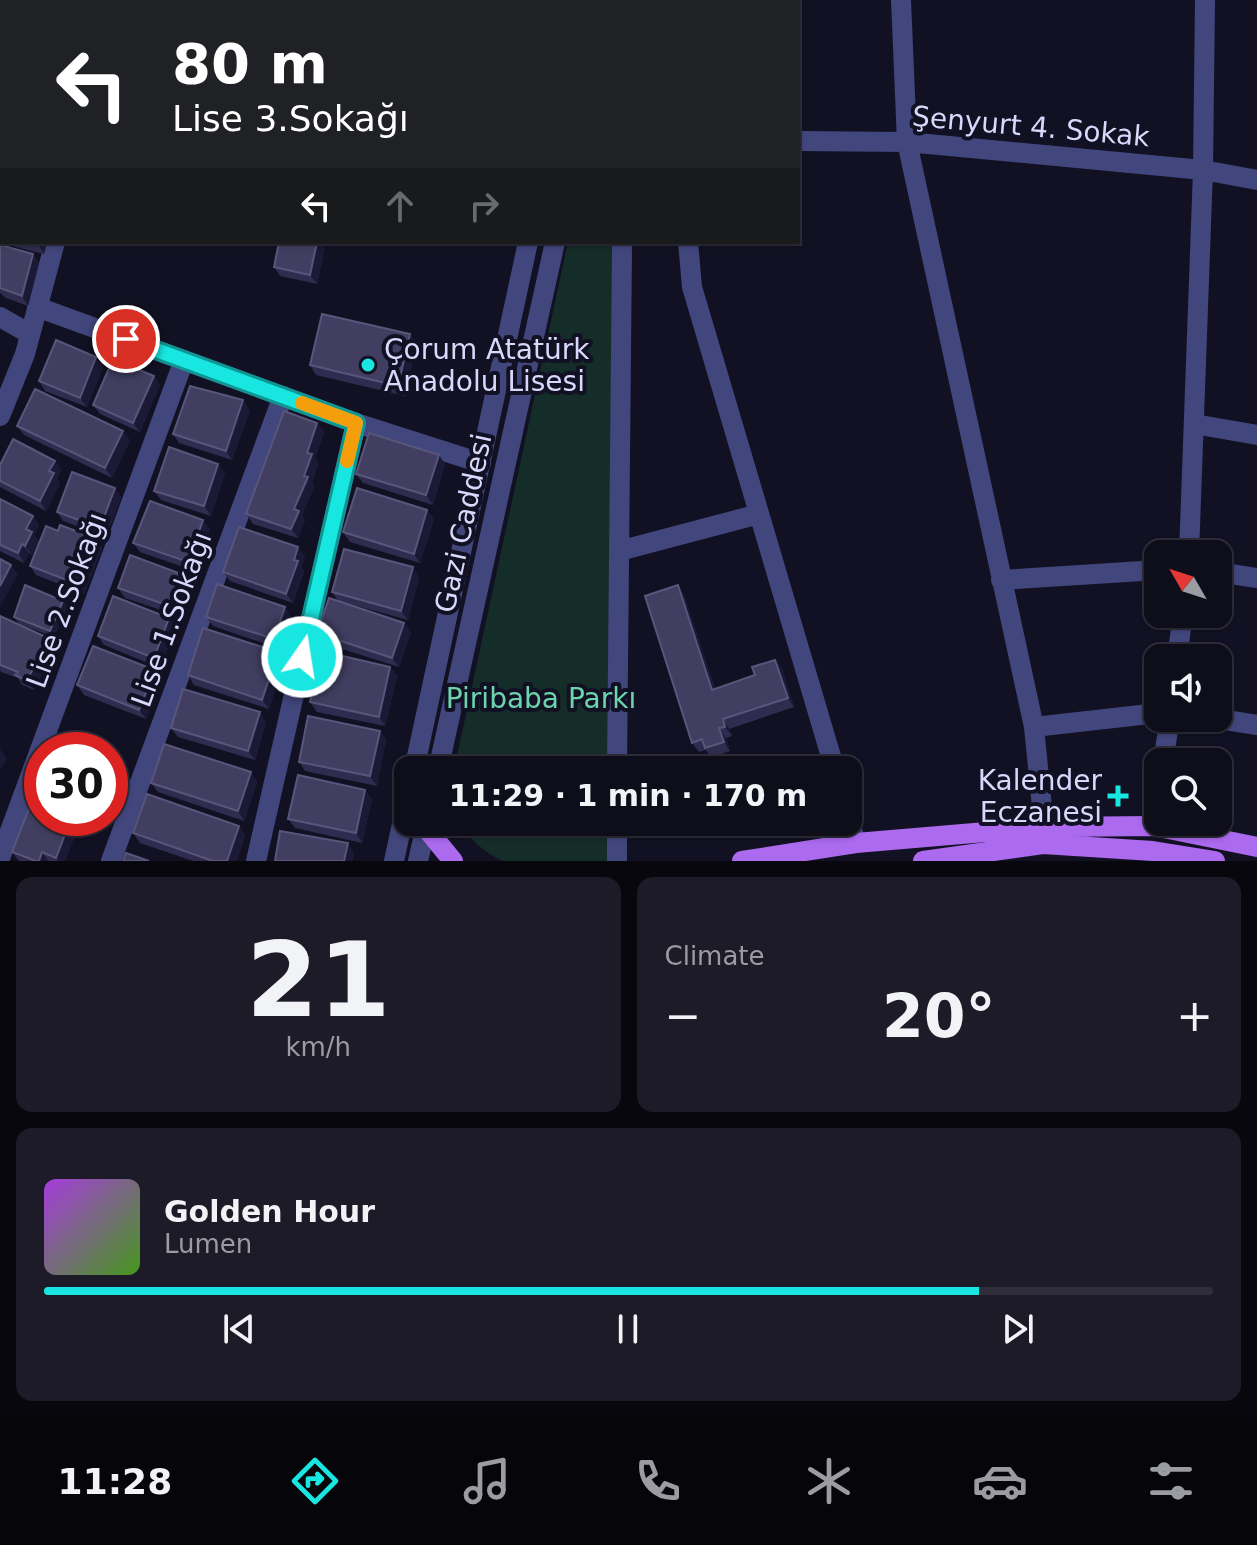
<!DOCTYPE html>
<html lang="en">
<head>
<meta charset="utf-8">
<style>
	body { margin:0; font-family:"DejaVu Sans",sans-serif; background:#1c1b27; color:#f1f3f6; height:100vh; display:flex; flex-direction:column; font-size:30px; white-space:nowrap }
	* { box-sizing:border-box; margin:0 }
	p { font-size:26px; color:#9b9ca2 }
	.icon { flex:none; width:44px; height:44px; fill:none; stroke:currentColor; stroke-width:2; stroke-linecap:round; stroke-linejoin:round }
	.map { position:relative; height:861px; overflow:hidden }
	.panel { display:flex; flex-direction:column; gap:16px; padding:16px; background:#08070e; flex:1 }
	.panel>* { flex:none }
	.hud { position:absolute; left:0px; top:0px; width:800px; height:244px; box-shadow:0 2px 6px #0004,0 0 0 2px #2e2d39; background:#202124; color:#fff; overflow:hidden }
	.needle { width:52px; rotate:309deg }
	.buttons { position:absolute; left:1144px; top:540px; display:grid; gap:16px }
	.buttons a { display:grid; place-items:center; width:88px; height:88px; border-radius:16px; background:#0e0d1a; box-shadow:0 2px 6px #0004,0 0 0 2px #2e2d39; font-size:40px }
	.speed { position:absolute; left:24px; top:732px; display:flex; gap:16px; font-size:40px; font-weight:700; text-align:center }
	.speed>* { display:grid; place-content:center; width:104px; height:104px; border-radius:50%; background:#0e0d1a; box-shadow:0 2px 6px #0004,0 0 0 2px #2e2d39; line-height:1 }
	.speed .limit { border:12px solid #d22; background:#fff; color:#111 }
	.pin { position:absolute; display:grid; place-items:center; width:68px; height:68px; color:#fff; margin:-34px; border:4px solid #fff; border-radius:50%; box-shadow:0 2px 8px #0007 }
	.me { position:absolute; width:88px; margin:-44px; rotate:13deg; stroke-linejoin:round; filter:drop-shadow(0 0 6px #0008) }
	.turn { display:flex; align-items:center; gap:28px; height:168px; padding:0 40px; font-size:36px }
	.turn .icon { width:104px; height:104px; stroke-width:2.5 }
	.turn b { display:block; font-size:56px; line-height:68px }
	.lanes { display:flex; align-items:center; height:76px; padding:0 40px; background:#0003; justify-content:center; gap:40px; direction:ltr }
	.lanes .off { opacity:.35 }
	.big { font-size:60px; font-weight:700; line-height:1.1 }
	.panel .widget { flex:1; display:flex; flex-direction:column; justify-content:center; gap:12px; min-width:0; padding:0 28px; border-radius:16px; background:#1c1b27 }
	.panel .dial { align-items:center; gap:0 }
	.dial b { font-size:104px; line-height:1 }
	.song { display:flex; align-items:center; gap:24px }
	.cover { width:96px; height:96px; border-radius:12px; background:linear-gradient(135deg,hsl(280 70% 55%),hsl(100 70% 35%)) }
	.played { height:8px; border-radius:4px; background:linear-gradient(90deg,#18e6e0 80%,#2e2d39 80%) }
	.keys { display:flex; justify-content:space-around; direction:ltr }
	.heat { display:flex; justify-content:space-between; align-items:center; font-size:44px; direction:ltr }
	.panel .tiles { flex:1; display:grid; gap:16px; grid-template-columns:1fr 1fr }
	.widget:last-child { grid-column:span 2 }
	.trip { position:absolute; left:394px; top:756px; width:468px; height:80px; border-radius:16px; background:#0e0d1a; box-shadow:0 2px 6px #0004,0 0 0 2px #2e2d39; font-weight:700; line-height:80px; text-align:center }
	.menu { display:flex; height:128px; justify-content:space-around; align-items:center; background:#06050a; color:#9b9ca2 }
	.menu .icon { width:56px; height:56px }
	.menu .on { color:#18e6e0 }
	.menu b { font-size:36px; color:#f1f3f6 }
	.map>svg:first-child { display:block }
</style>
</head>
<body>
<div class="map">
<svg width="1257" height="861" viewBox="0 0 1257 861">
	<rect width="100%" height="100%" fill="#121123"/>
	<path fill="#152d29" d="M568,242H615L611,770H454Z
		M457,822H610V861H503C483,852 470,839 457,822Z"/>
	<g fill="none" stroke-linecap="round" stroke-linejoin="round">
		<path stroke="#41467d" stroke-width="20" d="M499,0L504,2
			M593,0L605,2
			M901,0L907,142L1034,727L1044,827
			M119,2V0
			M578,2V0
			M679,2V0
			M798,141L907,142L1203,170L1257,180
			M688,242L692,287L835,770
			M37,307L356,423L481,463
			M0,317L30,334
			M0,416L25,354L55,242
			M1194,424L1257,435
			M619,551L759,514
			M1189,554L1203,170L1205,0
			M1218,572L1257,578
			M1001,580L1158,570
			M1177,658L1183,614
			M1213,718L1257,725
			M1034,727L1158,713
			M1163,762L1170,718
			M414,770L528,242
			M438,770L555,242
			M617,770L622,247
			M848,816L856,843
			M1154,826L1158,800
			M0,858L184,360
			M111,861L283,396
			M256,861L356,423
			M394,861L408,796
			M418,861L427,822
			M617,861V822"/>
		<path stroke="#ac6aef" stroke-width="20" d="M426,828L453,861
			M742,861L856,843L1044,827L1154,826L1257,847
			M923,861L1043,844L1153,851L1215,861"/>
	</g>
	<path fill="#2f2c4f" d="M0,188H2V242H47L44,254L0,243Z
		M279,242H326L317,284L280,276L274,267Z
		M0,245L33,254L39,263L28,306L6,298L0,293Z
		M417,343L405,396L316,375L310,365Z
		M103,367L87,407L45,391L39,381Z
		M154,376L160,385L140,432L100,414L93,405Z
		M250,410L232,460L179,443L173,434Z
		M317,423L324,432L315,458L318,464L312,483L314,487L302,515L305,520L298,538L253,524L246,514Z
		M17,426L130,440L112,478L24,435Z
		M55,461L61,470L57,478L60,483L46,511L0,487V465Z
		M445,464L433,505L363,483L356,474Z
		M225,473L211,516L161,500L154,491Z
		M115,488L121,497L106,537L63,521L57,512Z
		M0,499L33,516L39,525L34,535L39,541L32,555L29,553L24,563L0,551Z
		M427,510L434,519L420,563L350,542L343,532Z
		M210,529L195,571L140,552L133,543Z
		M58,531L95,538L102,548L84,594L36,575L30,566Z
		M305,557L301,567L304,571L293,603L230,581L223,572Z
		M419,577L408,620L342,602L404,623L411,632L399,667L323,643L317,633L338,601L332,592Z
		M190,584L179,616L125,598L118,588Z
		M684,595L715,689L755,675L775,660L782,669L794,707L729,729L732,736L726,738L730,751L711,758L706,750L699,752L692,743Z
		M68,607L54,637L19,624L14,617Z
		M0,616L48,638L54,647L34,690L22,685L18,678L1,672L0,670Z
		M291,616L280,649L213,626L206,617Z
		M176,628L160,668L104,645L98,636Z
		M284,662L269,709L194,685L188,675Z
		M390,667L397,676L385,726L317,712L310,702Z
		M155,670L162,679L146,719L84,695L77,685Z
		M266,722L255,760L178,737L171,728Z
		M380,731L386,740L377,786L305,771L299,762Z
		M251,772L257,782L244,821L158,792L151,783Z
		M372,799L362,843L295,828L288,819Z
		M70,821L77,830L65,861H19L12,852Z
		M239,826L245,835L237,861H193L140,843L133,833Z"/>
	<path fill="#1c1936" d="M289,0H300V2H288Z
		M2,85V110L0,107V96Z
		M38,242H47L44,254L38,244Z
		M317,242H326L317,284L310,275Z
		M33,254L39,263L28,306L22,296Z
		M410,334L417,343L405,396L398,386Z
		M96,357L103,367L87,407L80,398Z
		M154,376L160,385L140,432L133,423Z
		M243,400L250,410L232,460L226,451Z
		M317,423L324,432L315,458L318,464L312,483L314,487L302,515L305,520L298,538L291,529L294,509L307,453Z
		M123,431L130,440L112,478L105,468Z
		M439,455L445,464L433,505L426,495Z
		M55,461L61,470L57,478L60,483L46,511L40,501L49,471Z
		M218,464L225,473L211,516L204,506Z
		M115,488L121,497L106,537L100,528Z
		M427,510L434,519L420,563L414,554Z
		M33,516L39,525L34,535L39,541L32,555L25,546L26,529Z
		M203,520L210,529L195,571L188,562Z
		M95,538L102,548L84,594L77,584Z
		M22,544L29,553L24,563L18,553Z
		M298,547L305,557L301,567L304,571L293,603L286,594Z
		M11,565L18,574L0,607V586Z
		M413,567L419,577L408,620L401,611Z
		M184,575L190,584L179,616L172,607Z
		M678,585L684,595L718,699L712,690Z
		M63,601L68,607L54,637L50,631Z
		M285,607L291,616L280,649L274,639Z
		M169,618L176,628L160,668L154,658Z
		M404,623L411,632L399,667L392,658Z
		M48,638L54,647L34,690L27,681Z
		M278,652L284,662L269,709L262,700Z
		M775,660L782,669L794,707L788,698Z
		M390,667L397,676L385,726L379,717Z
		M155,670L162,679L146,719L139,710Z
		M260,712L266,722L255,760L248,751Z
		M723,719L729,729L732,736L725,727Z
		M719,728L726,738L730,751L724,742Z
		M380,731L386,740L377,786L370,776Z
		M0,749L7,759L0,770Z
		M251,772L257,782L244,821L238,811Z
		M110,779L115,786L110,799Z
		M365,790L372,799L362,843L356,833Z
		M70,821L77,830L65,861H59L56,858Z
		M239,826L245,835L237,861H227Z
		M348,843L354,853L353,861H344Z
		M42,852L48,861H39Z"/>
	<path fill="#413e61" stroke="#58567a" stroke-width="2" d="M2,0H89V2H2V8L0,7Z
		M157,0H289L288,2H156Z
		M340,0H442V2H340Z
		M0,70H2V85L0,96Z
		M2,156V174L0,173V164Z
		M0,188H2V236L0,235Z
		M279,242H317L310,275L274,267Z
		M0,245L33,254L22,296L0,288Z
		M322,314L410,334L398,386L310,365Z
		M56,340L96,357L80,398L39,381Z
		M113,359L154,376L133,423L93,405Z
		M190,386L243,400L226,451L173,434Z
		M35,389L123,431L105,468L17,426Z
		M284,411L317,423L307,453L312,454L304,476L308,477L294,509L299,511L291,529L246,514Z
		M369,433L439,455L426,495L356,474Z
		M13,439L55,461L49,471L54,473L40,501L0,481V465Z
		M169,447L218,464L204,506L154,491Z
		M72,472L115,488L100,528L57,512Z
		M357,488L427,510L414,554L343,532Z
		M0,499L33,516L26,529L32,532L25,546L22,544L18,553L0,545Z
		M150,501L203,520L188,562L133,543Z
		M60,525L95,538L77,584L30,566L46,526L58,531Z
		M239,527L298,547L294,560L298,561L286,594L223,572Z
		M344,549L413,567L401,611L332,592Z
		M130,555L184,575L172,607L118,588Z
		M0,559L11,565L0,586Z
		M217,584L285,607L274,639L206,617Z
		M25,585L63,601L50,631L14,617Z
		M678,585L712,690L755,675L752,667L775,660L788,698L723,719L725,727L719,728L724,742L705,748L702,739L692,743L645,596Z
		M113,596L169,618L154,658L98,636Z
		M329,598L404,623L392,658L317,633Z
		M0,616L48,638L27,681L15,675L18,672L0,665Z
		M203,628L278,652L262,700L188,675Z
		M93,646L155,670L139,710L77,685Z
		M321,651L390,667L379,717L310,702Z
		M183,689L260,712L248,751L171,728Z
		M308,716L380,731L370,776L299,762Z
		M164,744L251,772L238,811L151,783Z
		M42,774V793L35,790Z
		M298,775L365,790L356,833L288,819Z
		M147,794L239,826L227,861H213L133,833Z
		M30,806L42,810V818H63L70,821L56,858L42,852L39,861H36L12,852Z
		M280,831L348,843L344,861H275Z
		M126,853L149,861H123Z"/>
	<g fill="none" stroke-linecap="round" stroke-linejoin="round">
		<defs>
			<path id="route" d="M126,339L356,423L302,657"/>
		</defs>
		<use href="#route" stroke="#109692" stroke-width="20"/>
		<use href="#route" stroke="#18e6e0" stroke-width="14"/>
		<path stroke="#f59e0b" stroke-width="14" d="M302,403L356,423L347,461"/>
	</g>
	<g fill="#18e6e0" stroke="#121123" stroke-width="3">
		<circle cx="368" cy="365" r="8"/>
		<path d="M1114 784h8v8h8v8h-8v8h-8v-8h-8v-8h8z"/>
	</g>
	<g text-anchor="middle" stroke-width="8" stroke-linejoin="round" paint-order="stroke">
		<g font-size="28" fill="#d7d8fb" stroke="#121123">
			<text transform="translate(1031 126) rotate(5)" y="10">Şenyurt 4. Sokak</text>
			<text transform="translate(463 523) rotate(-78)" y="10">Gazi Caddesi</text>
			<text transform="translate(66 600) rotate(-70)" y="10">Lise 2.Sokağı</text>
			<text transform="translate(171 619) rotate(-70)" y="10">Lise 1.Sokağı</text>
		</g>
		<g font-size="28" fill="#d7d8fb" stroke="#121123" text-anchor="start">
			<text x="384" y="359">Çorum Atatürk<tspan x="384" dy="32">Anadolu Lisesi</tspan></text>
			<text x="1102" y="790" text-anchor="end">Kalender<tspan x="1102" dy="32">Eczanesi</tspan></text>
		</g>
		<g font-size="28" fill="#6bd4ac" stroke="#121123">
			<text x="541" y="708">Piribaba Parkı</text>
		</g>
	</g>
</svg>
<div class="buttons">
<a><svg class="needle" viewBox="-14 -14 28 28"><path d="M0-13l5 13h-10z" fill="#e53935"/><path d="M0 13l5-13h-10z" fill="#9b9ca2"/></svg></a>
<a><svg class="icon" aria-label="sound" viewBox="0 0 24 24"><path d="M4 9h4l5-4v14l-5-4H4zM17 9q2 3 0 6"/></svg></a>
<a><svg class="icon" aria-label="search" viewBox="0 0 24 24"><circle cx="10" cy="10" r="6"/><path d="M15 15l6 6"/></svg></a>
</div>
<div class="speed"><div class="limit">30</div></div>
<div class="pin" style="left:126px;top:339px;background:#d93025"><svg class="icon" aria-label="arrive" viewBox="0 0 24 24"><path d="M6 21V4h12l-3 4 3 4H6"/></svg></div>
<svg class="me" style="left:302px;top:657px" viewBox="-20 -20 40 40"><circle r="17" fill="#18e6e0" stroke="#fff" stroke-width="3"/><path d="M0-11L8 9 0 5-8 9z" fill="#fff"/></svg>
<div class="trip">11:29 · 1 min · 170 m</div>
<div class="hud">
<div class="turn"><svg class="icon" aria-label="left" viewBox="0 0 24 24"><path d="M17 20v-9H6M10 6l-5 5 5 5"/></svg><div><b>80 m</b>Lise 3.Sokağı</div></div>
<div class="lanes"><svg class="icon" aria-label="left" viewBox="0 0 24 24"><path d="M17 20v-9H6M10 6l-5 5 5 5"/></svg><svg class="icon off" aria-label="ahead" viewBox="0 0 24 24"><path d="M12 20V5M6 11l6-6 6 6"/></svg><svg class="icon off" aria-label="right" viewBox="0 0 24 24"><path d="M7 20v-9h11M14 6l5 5-5 5"/></svg></div>
</div>
</div>
<section class="panel">
<div class="tiles">
<div class="widget dial"><b>21</b><p>km/h</p></div>
<div class="widget"><p>Climate</p>
<div class="heat"><a>−</a><b class="big">20°</b><a>+</a></div>
</div>
<div class="widget">
<div class="song"><i class="cover"></i><div><b>Golden Hour</b><p>Lumen</p></div></div>
<div class="played"></div>
<div class="keys"><svg class="icon" aria-label="previous" viewBox="0 0 24 24"><path d="M18 5L8 12l10 7zM5 5v14"/></svg><svg class="icon" aria-label="pause" viewBox="0 0 24 24"><path d="M8 5v14M16 5v14"/></svg><svg class="icon" aria-label="next" viewBox="0 0 24 24"><path d="M6 5l10 7-10 7zM19 5v14"/></svg></div>
</div>
</div>
</section>
<nav class="menu">
<b>11:28</b>
<svg class="icon on" aria-label="directions" viewBox="0 0 24 24"><path d="M12 3l9 9-9 9-9-9zM9 14v-3h6M13 9l2 2-2 2"/></svg>
<svg class="icon" aria-label="music" viewBox="0 0 24 24"><path d="M9 18V5l10-2v13"/><circle cx="6" cy="18" r="3"/><circle cx="16" cy="16" r="3"/></svg>
<svg class="icon" aria-label="phone" viewBox="0 0 24 24"><path d="M5 4h4l2 5-3 2q2 4 5 5l2-3 5 2v4C11 20 4 13 5 4z"/></svg>
<svg class="icon" aria-label="climate" viewBox="0 0 24 24"><path d="M12 3v18M4 7l16 10M4 17L20 7"/></svg>
<svg class="icon" aria-label="car" viewBox="0 0 24 24"><path d="M5 17H2v-5l4-1 3-4h7l3 4 3 1v5h-3M9 17h6M6 11h13"/><circle cx="7" cy="17" r="2"/><circle cx="17" cy="17" r="2"/></svg>
<svg class="icon" aria-label="filters" viewBox="0 0 24 24"><path d="M4 7h16M4 17h16"/><circle cx="9" cy="7" r="2"/><circle cx="15" cy="17" r="2"/></svg>
</nav>
</body>
</html>
